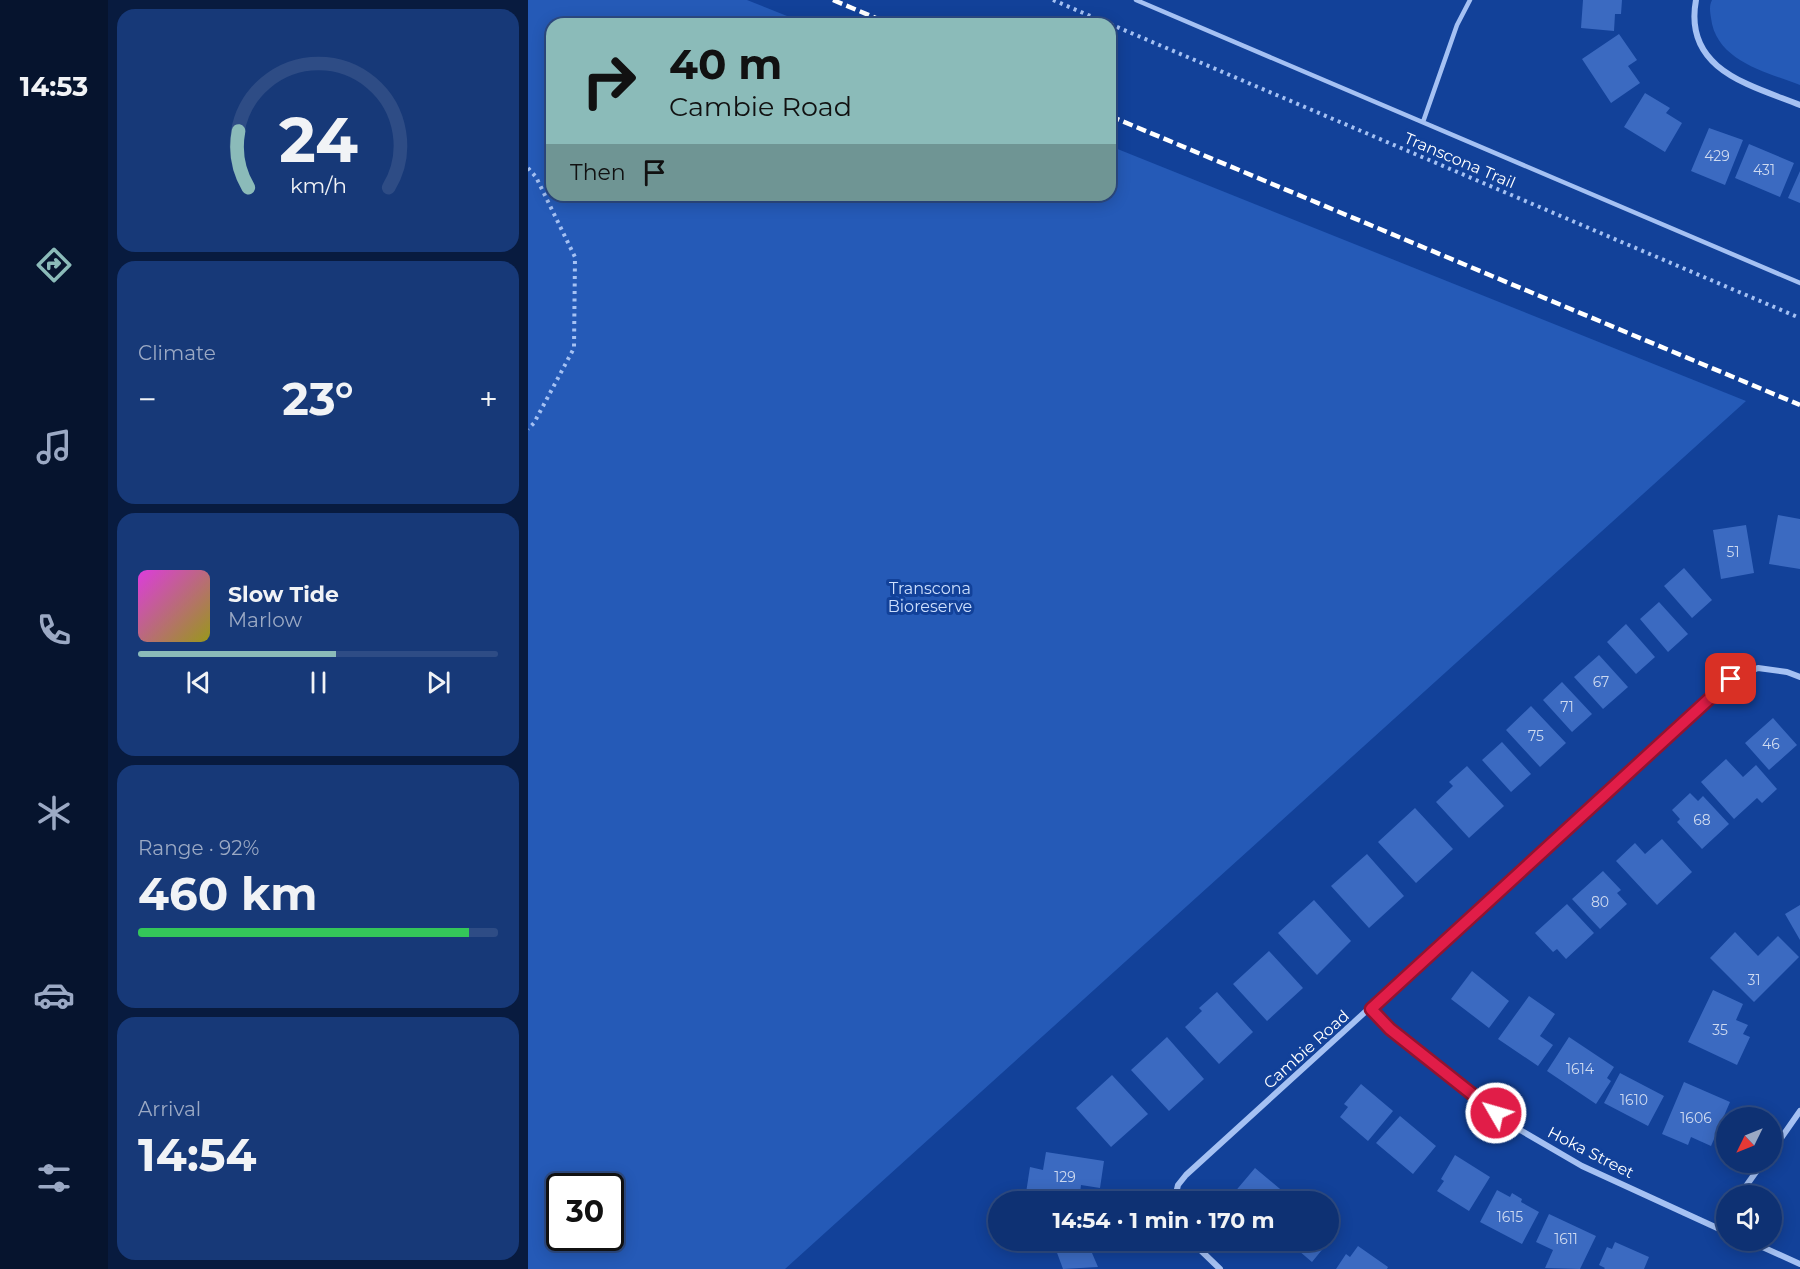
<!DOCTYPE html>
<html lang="en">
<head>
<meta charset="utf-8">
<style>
	body { margin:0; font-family:Montserrat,sans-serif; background:#173978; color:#f1f3f6; height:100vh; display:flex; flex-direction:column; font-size:22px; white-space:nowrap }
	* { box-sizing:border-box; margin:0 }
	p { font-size:20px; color:#9ba9c4 }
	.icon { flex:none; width:33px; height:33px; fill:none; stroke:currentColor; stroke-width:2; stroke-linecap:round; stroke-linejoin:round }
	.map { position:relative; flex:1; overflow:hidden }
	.drawer { display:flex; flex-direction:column; gap:9px; padding:9px; background:#081b3f; width:420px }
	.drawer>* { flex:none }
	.top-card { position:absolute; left:18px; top:18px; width:570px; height:183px; border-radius:18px; box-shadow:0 3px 15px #0003,0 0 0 2px #2e4c85; background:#8bbbb9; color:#111; overflow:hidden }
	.needle { width:39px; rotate:227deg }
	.tools { position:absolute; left:1188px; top:1107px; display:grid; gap:12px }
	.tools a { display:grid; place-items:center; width:66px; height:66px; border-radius:50%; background:#0e3173; box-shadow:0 3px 15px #0003,0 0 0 2px #2e4c85; font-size:30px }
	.speed { position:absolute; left:18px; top:1173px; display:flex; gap:12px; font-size:30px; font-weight:700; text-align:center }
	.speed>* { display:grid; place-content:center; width:78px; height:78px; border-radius:50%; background:#0e3173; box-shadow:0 3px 15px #0003,0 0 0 2px #2e4c85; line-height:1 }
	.speed .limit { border:3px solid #111; border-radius:9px; background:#fff; color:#111 }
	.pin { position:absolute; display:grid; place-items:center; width:51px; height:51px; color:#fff; margin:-26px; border-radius:12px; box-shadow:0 3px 9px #0006 }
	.me { position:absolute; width:66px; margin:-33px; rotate:308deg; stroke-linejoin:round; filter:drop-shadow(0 0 4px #0008) }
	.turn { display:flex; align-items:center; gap:21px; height:126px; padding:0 24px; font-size:27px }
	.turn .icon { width:78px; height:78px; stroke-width:2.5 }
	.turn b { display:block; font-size:42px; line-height:51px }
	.then { display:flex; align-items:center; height:57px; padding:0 24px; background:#0003; gap:12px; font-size:22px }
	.big { font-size:45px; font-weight:700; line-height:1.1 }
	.drawer .card { flex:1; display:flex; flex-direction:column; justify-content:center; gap:9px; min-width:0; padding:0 21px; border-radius:18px; background:#173978 }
	.drawer .dial { align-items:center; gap:0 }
	.dial svg { height:156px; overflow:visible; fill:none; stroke:#2e4c85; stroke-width:7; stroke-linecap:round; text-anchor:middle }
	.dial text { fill:#f1f3f6; stroke:none }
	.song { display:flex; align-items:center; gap:18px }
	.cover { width:72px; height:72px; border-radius:9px; background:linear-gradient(135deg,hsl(300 70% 55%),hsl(60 70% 35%)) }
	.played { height:6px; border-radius:3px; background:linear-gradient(90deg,#8bbbb9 55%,#2e4c85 55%) }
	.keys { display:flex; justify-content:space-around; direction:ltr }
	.heat { display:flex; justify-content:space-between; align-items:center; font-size:33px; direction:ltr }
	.charge { height:9px; border-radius:4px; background:linear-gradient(90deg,#34c759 92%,#2e4c85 0) }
	.trip { position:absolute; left:460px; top:1191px; width:351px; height:60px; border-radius:30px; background:#0e3173; box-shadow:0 3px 15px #0003,0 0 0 2px #2e4c85; font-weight:700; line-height:60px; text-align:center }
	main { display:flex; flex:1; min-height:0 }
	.menu { display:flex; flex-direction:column; width:108px; justify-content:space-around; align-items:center; background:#06142e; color:#9ba9c4 }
	.menu .icon { width:42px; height:42px }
	.menu .on { color:#8bbbb9 }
	.menu b { font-size:27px; color:#f1f3f6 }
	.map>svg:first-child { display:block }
</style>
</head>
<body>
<main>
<nav class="menu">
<b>14:53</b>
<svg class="icon on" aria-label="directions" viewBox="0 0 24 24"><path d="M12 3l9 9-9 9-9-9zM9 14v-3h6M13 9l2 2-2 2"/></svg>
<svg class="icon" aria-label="music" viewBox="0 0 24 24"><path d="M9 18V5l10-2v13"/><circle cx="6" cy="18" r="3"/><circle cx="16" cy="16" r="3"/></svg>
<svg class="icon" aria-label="phone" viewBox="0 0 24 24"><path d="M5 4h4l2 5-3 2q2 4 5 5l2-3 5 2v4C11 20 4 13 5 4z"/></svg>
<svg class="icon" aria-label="climate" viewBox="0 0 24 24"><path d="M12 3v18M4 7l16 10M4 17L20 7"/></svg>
<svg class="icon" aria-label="car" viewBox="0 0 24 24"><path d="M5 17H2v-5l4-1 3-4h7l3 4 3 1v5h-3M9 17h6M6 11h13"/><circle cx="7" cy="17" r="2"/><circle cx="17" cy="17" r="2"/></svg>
<svg class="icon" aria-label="filters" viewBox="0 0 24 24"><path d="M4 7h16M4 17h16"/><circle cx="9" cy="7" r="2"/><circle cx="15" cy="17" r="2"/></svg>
</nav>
<section class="drawer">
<div class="card dial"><svg viewBox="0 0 100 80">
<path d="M14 69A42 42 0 1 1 86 69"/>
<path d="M14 69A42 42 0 0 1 9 40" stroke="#8bbbb9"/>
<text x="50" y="56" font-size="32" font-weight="700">24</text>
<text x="50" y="72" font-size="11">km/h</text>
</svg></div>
<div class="card"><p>Climate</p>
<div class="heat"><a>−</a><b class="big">23°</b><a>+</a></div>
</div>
<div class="card">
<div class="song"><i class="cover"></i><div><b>Slow Tide</b><p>Marlow</p></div></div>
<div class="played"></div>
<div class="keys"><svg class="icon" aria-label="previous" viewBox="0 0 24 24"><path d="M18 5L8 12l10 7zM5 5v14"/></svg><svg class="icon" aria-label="pause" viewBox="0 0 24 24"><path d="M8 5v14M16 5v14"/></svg><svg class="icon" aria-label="next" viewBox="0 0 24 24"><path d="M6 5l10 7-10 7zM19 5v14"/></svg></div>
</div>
<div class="card"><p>Range · 92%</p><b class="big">460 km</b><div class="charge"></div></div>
<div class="card"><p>Arrival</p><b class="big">14:54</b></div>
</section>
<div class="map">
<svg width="1272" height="1269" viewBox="0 0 1272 1269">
	<rect width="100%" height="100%" fill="#124199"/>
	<path fill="#255ab7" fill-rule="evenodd" d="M0,0H219L279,24H24V195H582V146L1218,401L257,1269H0ZM32,1186H82V1238H32Z
		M1184,0H1272V85C1238,72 1188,61 1183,18C1182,11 1181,6 1184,0Z"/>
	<path fill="#3b6ac1" d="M1055,0H1094L1093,14H1087L1086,31L1053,28Z
		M1091,34L1109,60L1100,66L1112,83L1083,103L1054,59Z
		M1117,93L1142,108L1138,113L1154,123L1137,152L1096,127Z
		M1181,128L1215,140L1197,185L1163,171Z
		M1221,144L1266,163L1252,197L1207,178Z
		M1272,171V203L1260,198Z
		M1250,515L1272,519V569L1241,564Z
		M1218,525L1226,573L1193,579L1185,530Z
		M1156,568L1184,600L1164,618L1136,586Z
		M1131,602L1160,634L1140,652L1112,619Z
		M1098,624L1127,657L1108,674L1079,642Z
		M1071,655L1100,687L1075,709L1046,677Z
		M1034,682L1064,714L1044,732L1015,700Z
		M1003,706L1038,743L1012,767L978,730Z
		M1245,718L1269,745L1241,770L1217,743Z
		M974,742L1003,774L983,792L954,760Z
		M1198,759L1215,777L1228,765L1249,789L1234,803L1229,798L1206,819L1173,782Z
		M939,766L976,806L941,838L908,802L925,786L921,782Z
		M1162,793L1170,801L1175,796L1201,824L1174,849L1149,822L1152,819L1144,810Z
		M887,808L925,849L888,883L850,842Z
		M1134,839L1164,872L1129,905L1088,861L1107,843L1117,854Z
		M839,854L876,896L841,928L803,886Z
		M1075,871L1093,890L1089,893L1099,904L1072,929L1044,899Z
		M786,900L823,941L789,975L750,933Z
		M1039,904L1066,933L1038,959L1029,949L1025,952L1007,933Z
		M1272,905V940L1257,914Z
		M1207,932L1230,956L1250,936L1271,957L1226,1002L1182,958Z
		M741,951L775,988L739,1021L705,984Z
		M944,971L981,1001L961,1028L923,999Z
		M1185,990L1215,1004L1208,1020L1220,1025L1215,1034L1222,1037L1209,1065L1160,1042Z
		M689,992L725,1032L691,1064L657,1027L674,1011L671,1008Z
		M1001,996L1027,1014L1012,1036L1025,1045L1010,1066L970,1039Z
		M639,1037L676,1079L641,1111L603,1070Z
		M1041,1037L1086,1067L1079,1078L1083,1081L1068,1104L1019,1071Z
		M1092,1073L1136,1096L1120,1126L1076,1103Z
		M584,1075L620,1114L583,1147L548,1108Z
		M1156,1082L1202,1102L1183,1146L1163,1137L1160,1145L1134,1134Z
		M833,1084L865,1111L840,1141L812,1117L820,1107L816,1104Z
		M872,1116L908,1146L885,1174L848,1143Z
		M518,1152L576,1161L572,1188L553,1185L551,1201L498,1193L502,1167L515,1170Z
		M927,1155L962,1177L941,1211L909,1191L916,1181L913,1179Z
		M727,1168L764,1199L761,1202H714L705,1194Z
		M969,1190L982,1197L984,1193L994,1199L993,1202L1011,1212L994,1244L952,1222Z
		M1021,1214L1068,1236L1052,1269L1017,1268L1025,1250L1008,1242Z
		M801,1228L807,1234L784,1262L771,1251L769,1253L762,1247L764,1244L760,1240H801Z
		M530,1240H579L581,1246L564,1253L570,1267L535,1269L528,1250L533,1248Z
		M1087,1242L1121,1257L1116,1269H1076L1077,1268L1071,1265L1079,1247L1084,1249Z
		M830,1246L860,1267L859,1269H808L818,1254L822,1257Z"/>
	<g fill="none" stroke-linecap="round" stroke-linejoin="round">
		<path stroke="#a5c1f3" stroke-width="4" stroke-dasharray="3 4.5" stroke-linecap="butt" d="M525,0L581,24
			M582,24L1272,318
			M0,168L8,177L47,257L46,348L6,423L0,429"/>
		<path stroke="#a5c1f3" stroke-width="4.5" d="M608,0L1272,283
			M895,122L929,25L942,0"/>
		<path stroke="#a5c1f3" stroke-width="6" d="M1168,0C1155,70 1222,85 1272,105
			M843,1009L862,1029L987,1127L1054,1166L1198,1232
			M1244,1151L1272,1111
			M1211,1196L1235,1162
			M646,1202L650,1185L658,1175L1203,679L1230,668L1259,672L1272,677
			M1189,1228L1198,1214
			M662,1240L692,1269
			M1219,1240L1272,1264"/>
		<path stroke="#fff" stroke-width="4.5" stroke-dasharray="10 4.5" stroke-linecap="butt" d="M305,0L362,24
			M582,116L1272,405"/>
	</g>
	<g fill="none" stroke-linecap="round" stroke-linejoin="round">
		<defs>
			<path id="route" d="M968,1113L862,1029L843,1009L1203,679"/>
		</defs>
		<use href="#route" stroke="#92132f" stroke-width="15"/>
		<use href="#route" stroke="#e11d48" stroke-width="10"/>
	</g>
	<g text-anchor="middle" stroke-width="6" stroke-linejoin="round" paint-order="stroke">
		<g font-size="14" fill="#cedaf0">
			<text x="1189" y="161">429</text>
			<text x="1236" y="175">431</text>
			<text x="1205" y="557">51</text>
			<text x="1073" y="687">67</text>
			<text x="1039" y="712">71</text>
			<text x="1008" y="741">75</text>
			<text x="1243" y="749">46</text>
			<text x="1174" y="825">68</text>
			<text x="1072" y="907">80</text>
			<text x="1226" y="985">31</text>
			<text x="1192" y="1035">35</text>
			<text x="1052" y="1074">1614</text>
			<text x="1106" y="1105">1610</text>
			<text x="1168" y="1123">1606</text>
			<text x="537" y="1182">129</text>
			<text x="982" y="1222">1615</text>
			<text x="1038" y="1244">1611</text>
		</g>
		<g font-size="16" fill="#fff" stroke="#124199">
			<text transform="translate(932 160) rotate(23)" y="6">Transcona Trail</text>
			<text transform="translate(778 1049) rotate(-42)" y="6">Cambie Road</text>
			<text transform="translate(1063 1152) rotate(27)" y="6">Hoka Street</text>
		</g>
		<g font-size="16" fill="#cddffd" stroke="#124199">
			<text x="402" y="594">Transcona<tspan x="402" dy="18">Bioreserve</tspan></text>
		</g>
	</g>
</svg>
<div class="tools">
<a><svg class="needle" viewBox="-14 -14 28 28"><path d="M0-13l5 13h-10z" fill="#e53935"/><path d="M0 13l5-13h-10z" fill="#9ba9c4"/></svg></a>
<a><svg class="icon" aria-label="sound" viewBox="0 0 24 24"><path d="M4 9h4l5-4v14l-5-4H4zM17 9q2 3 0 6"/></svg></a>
</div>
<div class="speed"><div class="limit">30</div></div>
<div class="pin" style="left:1203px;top:679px;background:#d93025"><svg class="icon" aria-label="arrive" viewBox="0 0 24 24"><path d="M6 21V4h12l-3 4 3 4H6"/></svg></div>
<svg class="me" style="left:968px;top:1113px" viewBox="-20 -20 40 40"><circle r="17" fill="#e11d48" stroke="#fff" stroke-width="3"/><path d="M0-11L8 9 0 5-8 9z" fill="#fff"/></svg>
<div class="trip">14:54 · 1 min · 170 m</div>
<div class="top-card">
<div class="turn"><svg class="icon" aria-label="right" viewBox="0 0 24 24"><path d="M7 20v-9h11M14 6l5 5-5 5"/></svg><div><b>40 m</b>Cambie Road</div></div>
<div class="then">Then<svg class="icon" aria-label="arrive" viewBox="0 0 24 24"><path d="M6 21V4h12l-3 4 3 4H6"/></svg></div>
</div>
</div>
</main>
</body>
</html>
